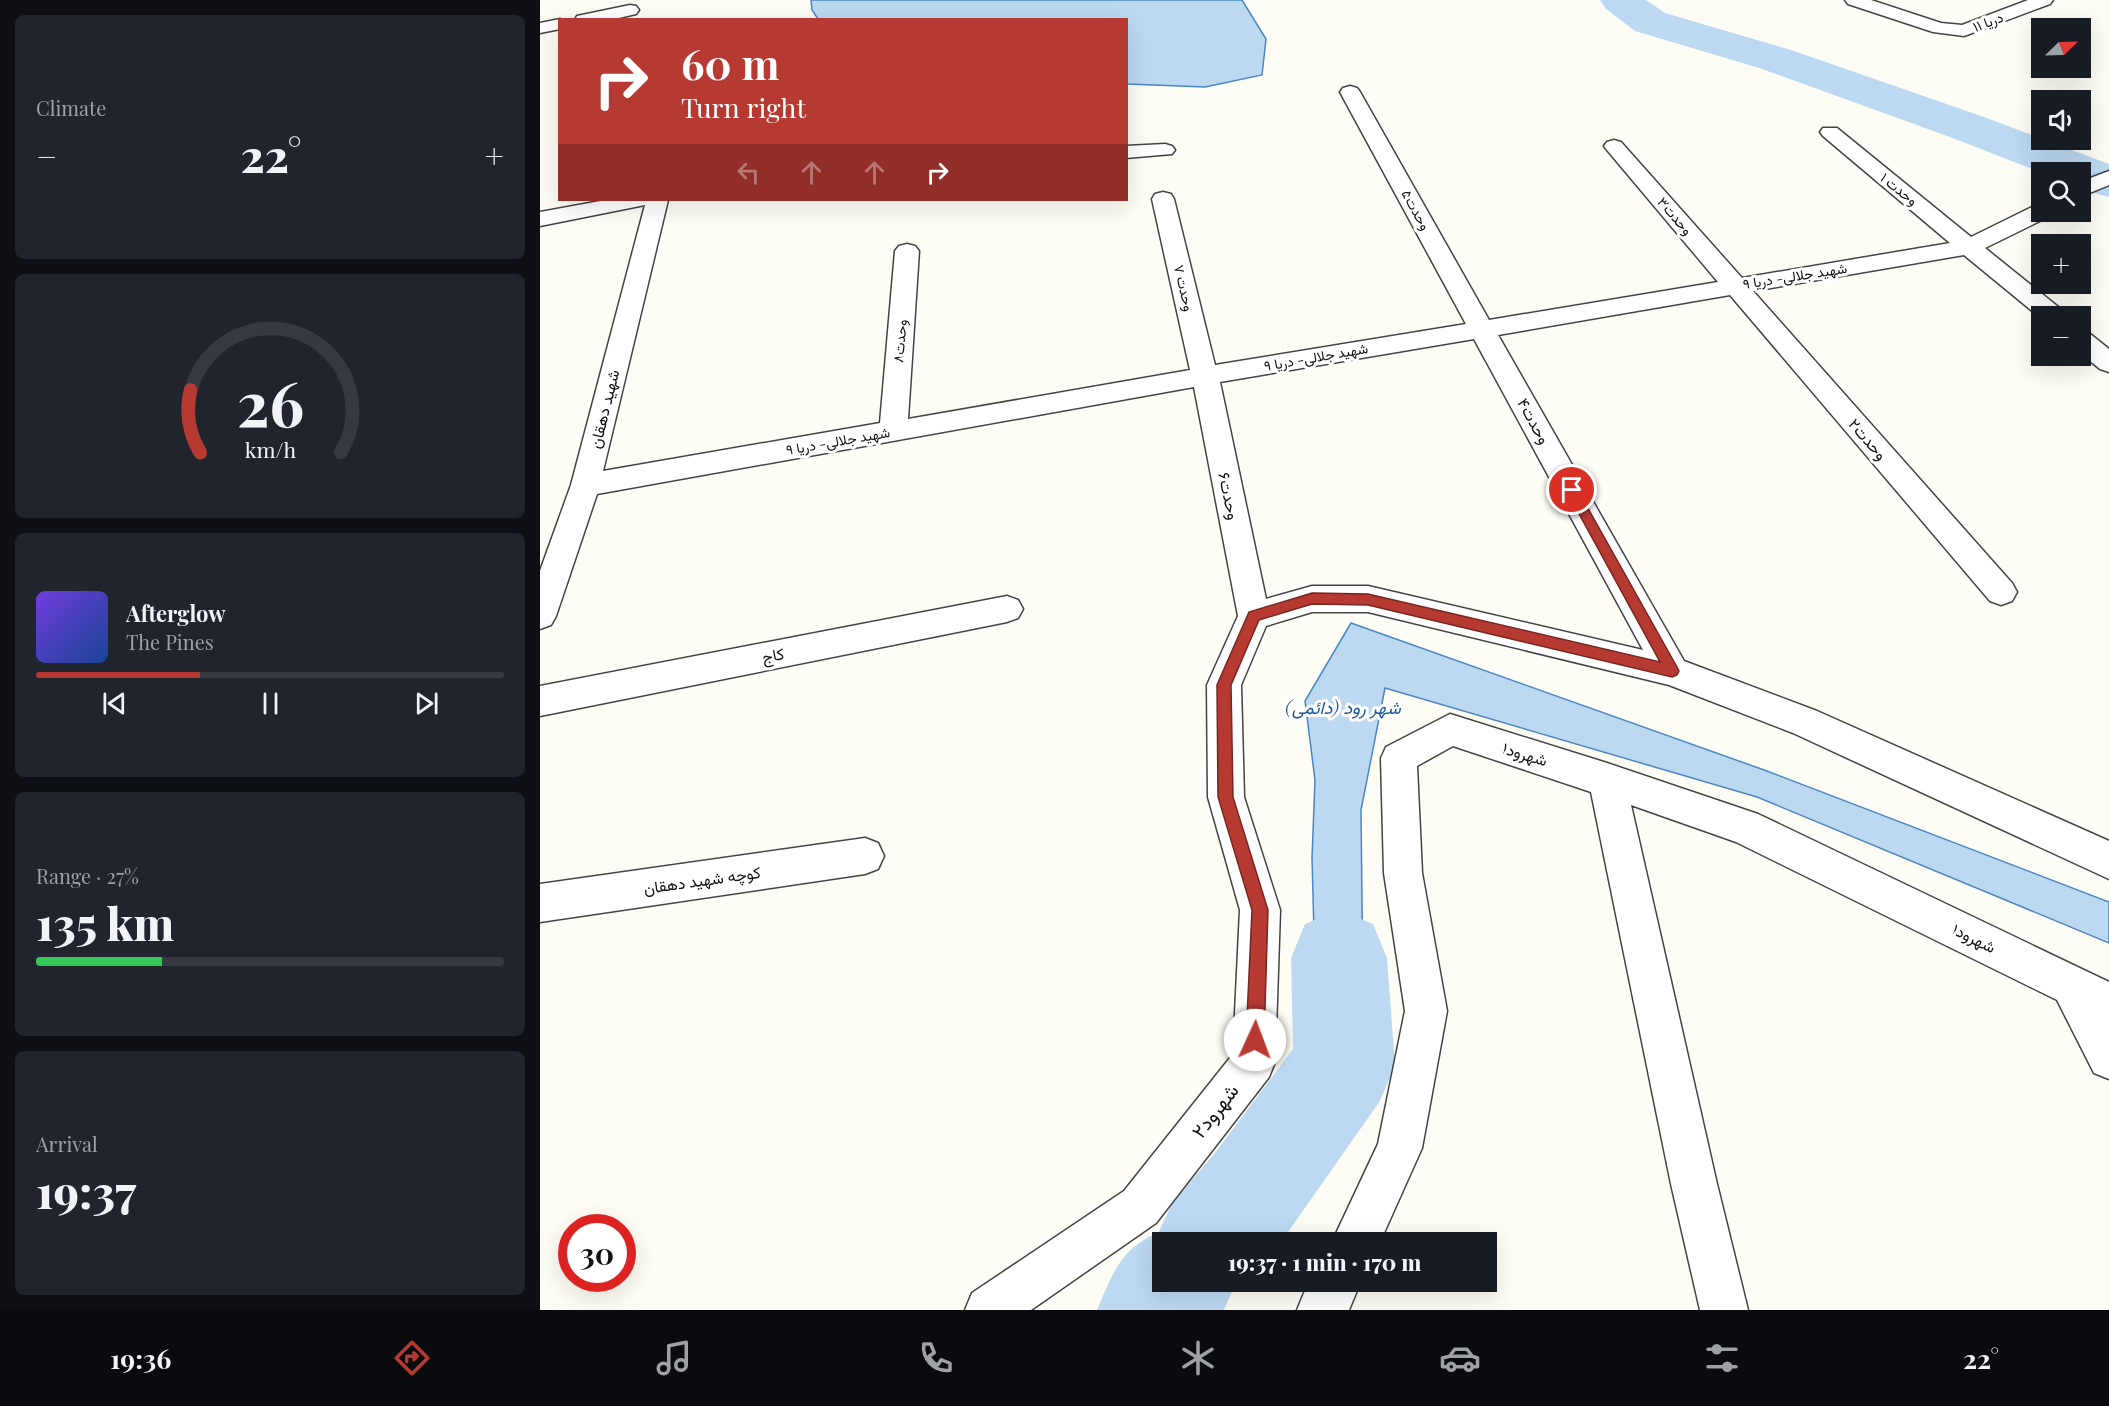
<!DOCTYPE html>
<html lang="en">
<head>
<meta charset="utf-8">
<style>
	body { margin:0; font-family:"Playfair Display",Vazirmatn,serif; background:#20242c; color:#f1f3f6; height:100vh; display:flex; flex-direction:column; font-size:22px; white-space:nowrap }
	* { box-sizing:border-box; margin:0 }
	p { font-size:20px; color:#9ea1a6 }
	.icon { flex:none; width:33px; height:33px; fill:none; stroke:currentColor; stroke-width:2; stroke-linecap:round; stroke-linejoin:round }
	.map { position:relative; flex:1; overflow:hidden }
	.sheet { display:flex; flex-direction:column; gap:15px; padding:15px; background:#0d0f14; width:540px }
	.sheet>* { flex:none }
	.hud { position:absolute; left:18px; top:18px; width:570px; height:183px; border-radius:0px; box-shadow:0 6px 24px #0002; background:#b73a32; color:#fff; overflow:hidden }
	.needle { width:39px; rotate:67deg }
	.controls { position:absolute; left:1491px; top:18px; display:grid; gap:12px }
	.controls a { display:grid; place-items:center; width:60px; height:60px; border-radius:0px; background:#171b24; box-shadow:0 6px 24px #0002; font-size:30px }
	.speed { position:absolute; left:18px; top:1214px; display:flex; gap:12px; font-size:30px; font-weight:700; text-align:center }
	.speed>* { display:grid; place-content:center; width:78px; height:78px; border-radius:50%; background:#171b24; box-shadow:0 6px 24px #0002; line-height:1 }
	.speed .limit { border:9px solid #d22; background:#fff; color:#111 }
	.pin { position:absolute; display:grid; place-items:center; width:51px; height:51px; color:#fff; margin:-26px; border:3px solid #fff; border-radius:50%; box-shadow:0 2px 6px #0007 }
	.me { position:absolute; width:66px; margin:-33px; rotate:2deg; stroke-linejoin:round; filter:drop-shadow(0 0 4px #0008) }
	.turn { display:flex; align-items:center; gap:21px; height:126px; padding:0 24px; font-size:27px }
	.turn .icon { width:78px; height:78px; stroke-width:2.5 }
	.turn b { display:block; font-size:42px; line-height:51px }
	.lanes { display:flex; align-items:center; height:57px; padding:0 24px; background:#0003; justify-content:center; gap:30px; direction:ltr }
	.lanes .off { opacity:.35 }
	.big { font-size:45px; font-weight:800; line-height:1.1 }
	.sheet .tile { flex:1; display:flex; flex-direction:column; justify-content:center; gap:9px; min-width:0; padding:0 21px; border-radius:9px; background:#20242c }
	.sheet .dial { align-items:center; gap:0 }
	.dial svg { height:156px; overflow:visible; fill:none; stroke:#363941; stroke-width:7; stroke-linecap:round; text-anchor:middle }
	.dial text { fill:#f1f3f6; stroke:none }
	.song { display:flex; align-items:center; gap:18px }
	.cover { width:72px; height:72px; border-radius:9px; background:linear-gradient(135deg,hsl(260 70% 55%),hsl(220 70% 35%)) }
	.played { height:6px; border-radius:3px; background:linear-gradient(90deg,#b73a32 35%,#363941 35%) }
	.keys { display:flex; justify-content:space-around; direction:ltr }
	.heat { display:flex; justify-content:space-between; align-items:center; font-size:33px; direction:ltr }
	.charge { height:9px; border-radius:4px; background:linear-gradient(90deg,#34c759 27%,#363941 0) }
	.trip { position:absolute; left:612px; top:1232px; width:345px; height:60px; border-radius:0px; background:#171b24; box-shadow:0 6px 24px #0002; font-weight:800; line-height:60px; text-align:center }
	.tab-bar { display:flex; height:96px; justify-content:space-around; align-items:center; background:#090b0e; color:#9ea1a6 }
	.tab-bar .icon { width:42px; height:42px }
	.tab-bar .selected { color:#b73a32 }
	.tab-bar b { font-size:27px; color:#f1f3f6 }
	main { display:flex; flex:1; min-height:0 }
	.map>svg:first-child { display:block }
</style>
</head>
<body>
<main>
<section class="sheet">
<div class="tile"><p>Climate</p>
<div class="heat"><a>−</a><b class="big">22°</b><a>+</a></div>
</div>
<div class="tile dial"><svg viewBox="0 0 100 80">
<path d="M14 69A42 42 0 1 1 86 69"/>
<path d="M14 69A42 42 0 0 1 9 37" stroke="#b73a32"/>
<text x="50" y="56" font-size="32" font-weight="700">26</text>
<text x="50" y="72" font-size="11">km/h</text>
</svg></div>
<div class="tile">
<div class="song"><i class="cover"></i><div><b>Afterglow</b><p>The Pines</p></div></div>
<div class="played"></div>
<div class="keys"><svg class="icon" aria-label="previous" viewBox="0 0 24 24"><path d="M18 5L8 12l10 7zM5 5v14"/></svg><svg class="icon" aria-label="pause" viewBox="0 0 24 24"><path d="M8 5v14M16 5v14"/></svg><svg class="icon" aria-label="next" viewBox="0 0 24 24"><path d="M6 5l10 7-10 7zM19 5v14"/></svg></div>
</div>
<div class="tile"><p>Range · 27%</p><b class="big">135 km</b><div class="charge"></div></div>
<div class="tile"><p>Arrival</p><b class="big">19:37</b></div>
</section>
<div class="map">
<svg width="1569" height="1310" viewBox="0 0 1569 1310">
	<rect width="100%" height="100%" fill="#fefdf5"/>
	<path fill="#bdd9f2" stroke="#4a86c4" stroke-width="1.5" d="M271,0H702L726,39L722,75L665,87L587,84L586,20L278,19L272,10Z
		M811,623L1227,771L1569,902V943L1217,797L845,688L821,810L824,1085L777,1044L772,858L775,780L765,701Z"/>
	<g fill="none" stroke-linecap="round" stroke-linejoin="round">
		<path fill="#bdd9f2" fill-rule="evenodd" d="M1060,0H1106L1125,13L1251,50L1444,117L1569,164V197L1540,189V172L1502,173L1410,137L1219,68L1095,31L1066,9Z
			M799,910L833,924L847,958L855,1065L840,1101L741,1242H622V1281H711L693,1289L684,1310H557C573,1273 580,1249 619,1232L632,1203L675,1153L753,1049L751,958L765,924Z"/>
		<defs>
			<path id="minor" d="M1305,0H1331L1401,23L1422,25L1488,0H1513L1510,4L1424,36L1393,32L1308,4Z
				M90,5L96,6L99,10L96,14L70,20H35L37,16Z
				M20,19L23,20H20V29L0,33V23Z
				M810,86L817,88L820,92L949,320L1178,282L1067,150L1064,146L1067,142L1074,140L1081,142L1202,278L1410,243L1283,136L1280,132L1283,128H1297L1431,237L1494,206L1502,204V212H1513L1510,216L1445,248L1522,310L1525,316H1502V319L1424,255L1213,291L1472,583L1477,592L1472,601L1461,605L1450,601L1190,295L958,335L1144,661L1277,711L1569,841V879L1253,733L1129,685L828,612H772L726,626L701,685L704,797L740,910L735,1062L729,1077L616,1223L491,1310H425L432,1293L584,1191L693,1054L700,910L668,797L667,685L698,616L654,387L57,494L16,616L11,625L0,629V571L31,485L105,205L0,226V212L66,200H128L63,471L340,423L355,251L359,246L367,244L375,246L379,251L368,419L650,370L612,199L615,194L623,192L631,194L634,199L675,365L926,324L800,92L803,88ZM934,339L1103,650L828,586H772L726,599L680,382Z
				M625,144L632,146L635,150L632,154L586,158V146Z
				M1569,171V185L1540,197V182Z
				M1540,331L1549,333L1569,349V372L1560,369L1540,353Z
				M467,596L478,600L483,609L478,618L467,622L0,716V686Z
				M910,714L1067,763L1218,814L1569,982V1079L1554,1073L1517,1000L1196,842L1091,805L1177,1184L1208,1310H1160L1131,1184L1051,792L913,746L877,766L882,873L907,1011L882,1148L840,1242H792L838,1144L865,1011L844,873L841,758L846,747Z
				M325,838L338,843L344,856L338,869L325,874L0,922V884Z
				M772,1281H821L809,1310H757L764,1293Z"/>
		</defs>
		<use href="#minor" stroke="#444" stroke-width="3"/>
		<use href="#minor" fill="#fff" fill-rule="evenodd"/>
	</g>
	<path fill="#b73a32" stroke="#772620" stroke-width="1.5" d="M1032,486L1036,487L1137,667L1139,671L1137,675L1132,677L828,605L772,604L719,620L691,685L693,797L728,910L724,1040L721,1047L715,1049L709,1047L706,1040L712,910L678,797L677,685L709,612L772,593L828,594L1120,662L1026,490Z"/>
	<g text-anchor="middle" stroke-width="6" stroke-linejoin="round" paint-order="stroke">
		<g font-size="14" fill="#111" stroke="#fff">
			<text transform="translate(1448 22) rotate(-21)" y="5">دریا ۱۱</text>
			<text transform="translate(1359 189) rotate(39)" y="5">وحدت ۱</text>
			<text transform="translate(876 210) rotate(61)" y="5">وحدت۵</text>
			<text transform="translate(1135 216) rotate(49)" y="5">وحدت۳</text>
			<text transform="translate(1255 276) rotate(-9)" y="5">شهید جلالی- دریا ۹</text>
			<text transform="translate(644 288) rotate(77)" y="5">وحدت ۷</text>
			<text transform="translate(360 341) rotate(-85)" y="5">وحدت۸</text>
			<text transform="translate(776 357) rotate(-10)" y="5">شهید جلالی- دریا ۹</text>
			<text transform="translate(298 441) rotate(-10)" y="5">شهید جلالی- دریا ۹</text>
		</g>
		<g font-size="16" fill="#111" stroke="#fff">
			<text transform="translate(64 409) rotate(-76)" y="6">شهید دهقان</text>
			<text transform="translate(994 421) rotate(61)" y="6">وحدت۴</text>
			<text transform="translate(1328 439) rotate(49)" y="6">وحدت۲</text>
			<text transform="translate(689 496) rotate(78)" y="6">وحدت۶</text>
			<text transform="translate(233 655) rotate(-11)" y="6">کاج</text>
			<text transform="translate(985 754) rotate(17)" y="6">شهرود۱</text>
			<text transform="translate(162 880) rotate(-8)" y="6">کوچه شهید دهقان</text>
			<text transform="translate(1434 938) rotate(26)" y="6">شهرود۱</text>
		</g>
		<g font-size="18" font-style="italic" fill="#22599a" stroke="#fff">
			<text x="803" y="714">شهر رود (دائمی)</text>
		</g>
		<g font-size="20" fill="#111" stroke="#fff">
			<text transform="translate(675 1111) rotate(-52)" y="7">شهرود۲</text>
		</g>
	</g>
</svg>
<div class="controls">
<a><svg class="needle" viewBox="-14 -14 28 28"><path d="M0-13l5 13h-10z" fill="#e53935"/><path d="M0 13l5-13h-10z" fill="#9ea1a6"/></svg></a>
<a><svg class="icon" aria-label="sound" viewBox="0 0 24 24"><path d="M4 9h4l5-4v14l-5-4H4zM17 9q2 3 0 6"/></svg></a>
<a><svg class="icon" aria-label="search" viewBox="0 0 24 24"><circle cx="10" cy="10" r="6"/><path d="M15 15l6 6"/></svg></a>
<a>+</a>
<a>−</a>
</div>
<div class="speed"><div class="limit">30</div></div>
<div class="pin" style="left:1032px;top:490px;background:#d93025"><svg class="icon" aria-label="arrive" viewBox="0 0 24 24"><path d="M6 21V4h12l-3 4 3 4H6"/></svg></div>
<svg class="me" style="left:715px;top:1040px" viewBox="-20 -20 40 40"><circle r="19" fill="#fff"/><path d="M0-13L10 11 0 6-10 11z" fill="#b73a32"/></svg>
<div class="trip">19:37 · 1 min · 170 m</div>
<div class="hud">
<div class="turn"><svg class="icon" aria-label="right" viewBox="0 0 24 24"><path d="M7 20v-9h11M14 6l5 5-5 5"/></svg><div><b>60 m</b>Turn right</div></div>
<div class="lanes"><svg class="icon off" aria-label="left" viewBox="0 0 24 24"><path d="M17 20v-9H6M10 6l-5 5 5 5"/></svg><svg class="icon off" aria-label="ahead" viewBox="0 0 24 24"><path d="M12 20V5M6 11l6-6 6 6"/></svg><svg class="icon off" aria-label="ahead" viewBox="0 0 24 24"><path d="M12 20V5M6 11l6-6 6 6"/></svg><svg class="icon" aria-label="right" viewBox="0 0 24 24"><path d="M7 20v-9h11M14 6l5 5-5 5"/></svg></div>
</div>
</div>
</main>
<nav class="tab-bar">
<b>19:36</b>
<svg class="icon selected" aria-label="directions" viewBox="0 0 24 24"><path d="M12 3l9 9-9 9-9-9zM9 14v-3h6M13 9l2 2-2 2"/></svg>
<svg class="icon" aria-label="music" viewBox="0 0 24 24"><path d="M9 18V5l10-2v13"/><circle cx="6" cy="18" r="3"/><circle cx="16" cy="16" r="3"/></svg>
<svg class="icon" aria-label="phone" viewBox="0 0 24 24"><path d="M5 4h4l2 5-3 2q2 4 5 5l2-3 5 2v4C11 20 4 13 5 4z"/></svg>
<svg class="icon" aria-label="climate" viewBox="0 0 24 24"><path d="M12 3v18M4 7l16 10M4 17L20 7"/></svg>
<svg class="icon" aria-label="car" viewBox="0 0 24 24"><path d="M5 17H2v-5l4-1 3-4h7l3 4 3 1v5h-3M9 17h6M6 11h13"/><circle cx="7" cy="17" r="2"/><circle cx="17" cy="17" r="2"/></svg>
<svg class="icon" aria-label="filters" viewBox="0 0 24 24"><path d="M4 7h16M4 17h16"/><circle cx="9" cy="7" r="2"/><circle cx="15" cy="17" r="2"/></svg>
<b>22°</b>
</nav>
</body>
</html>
